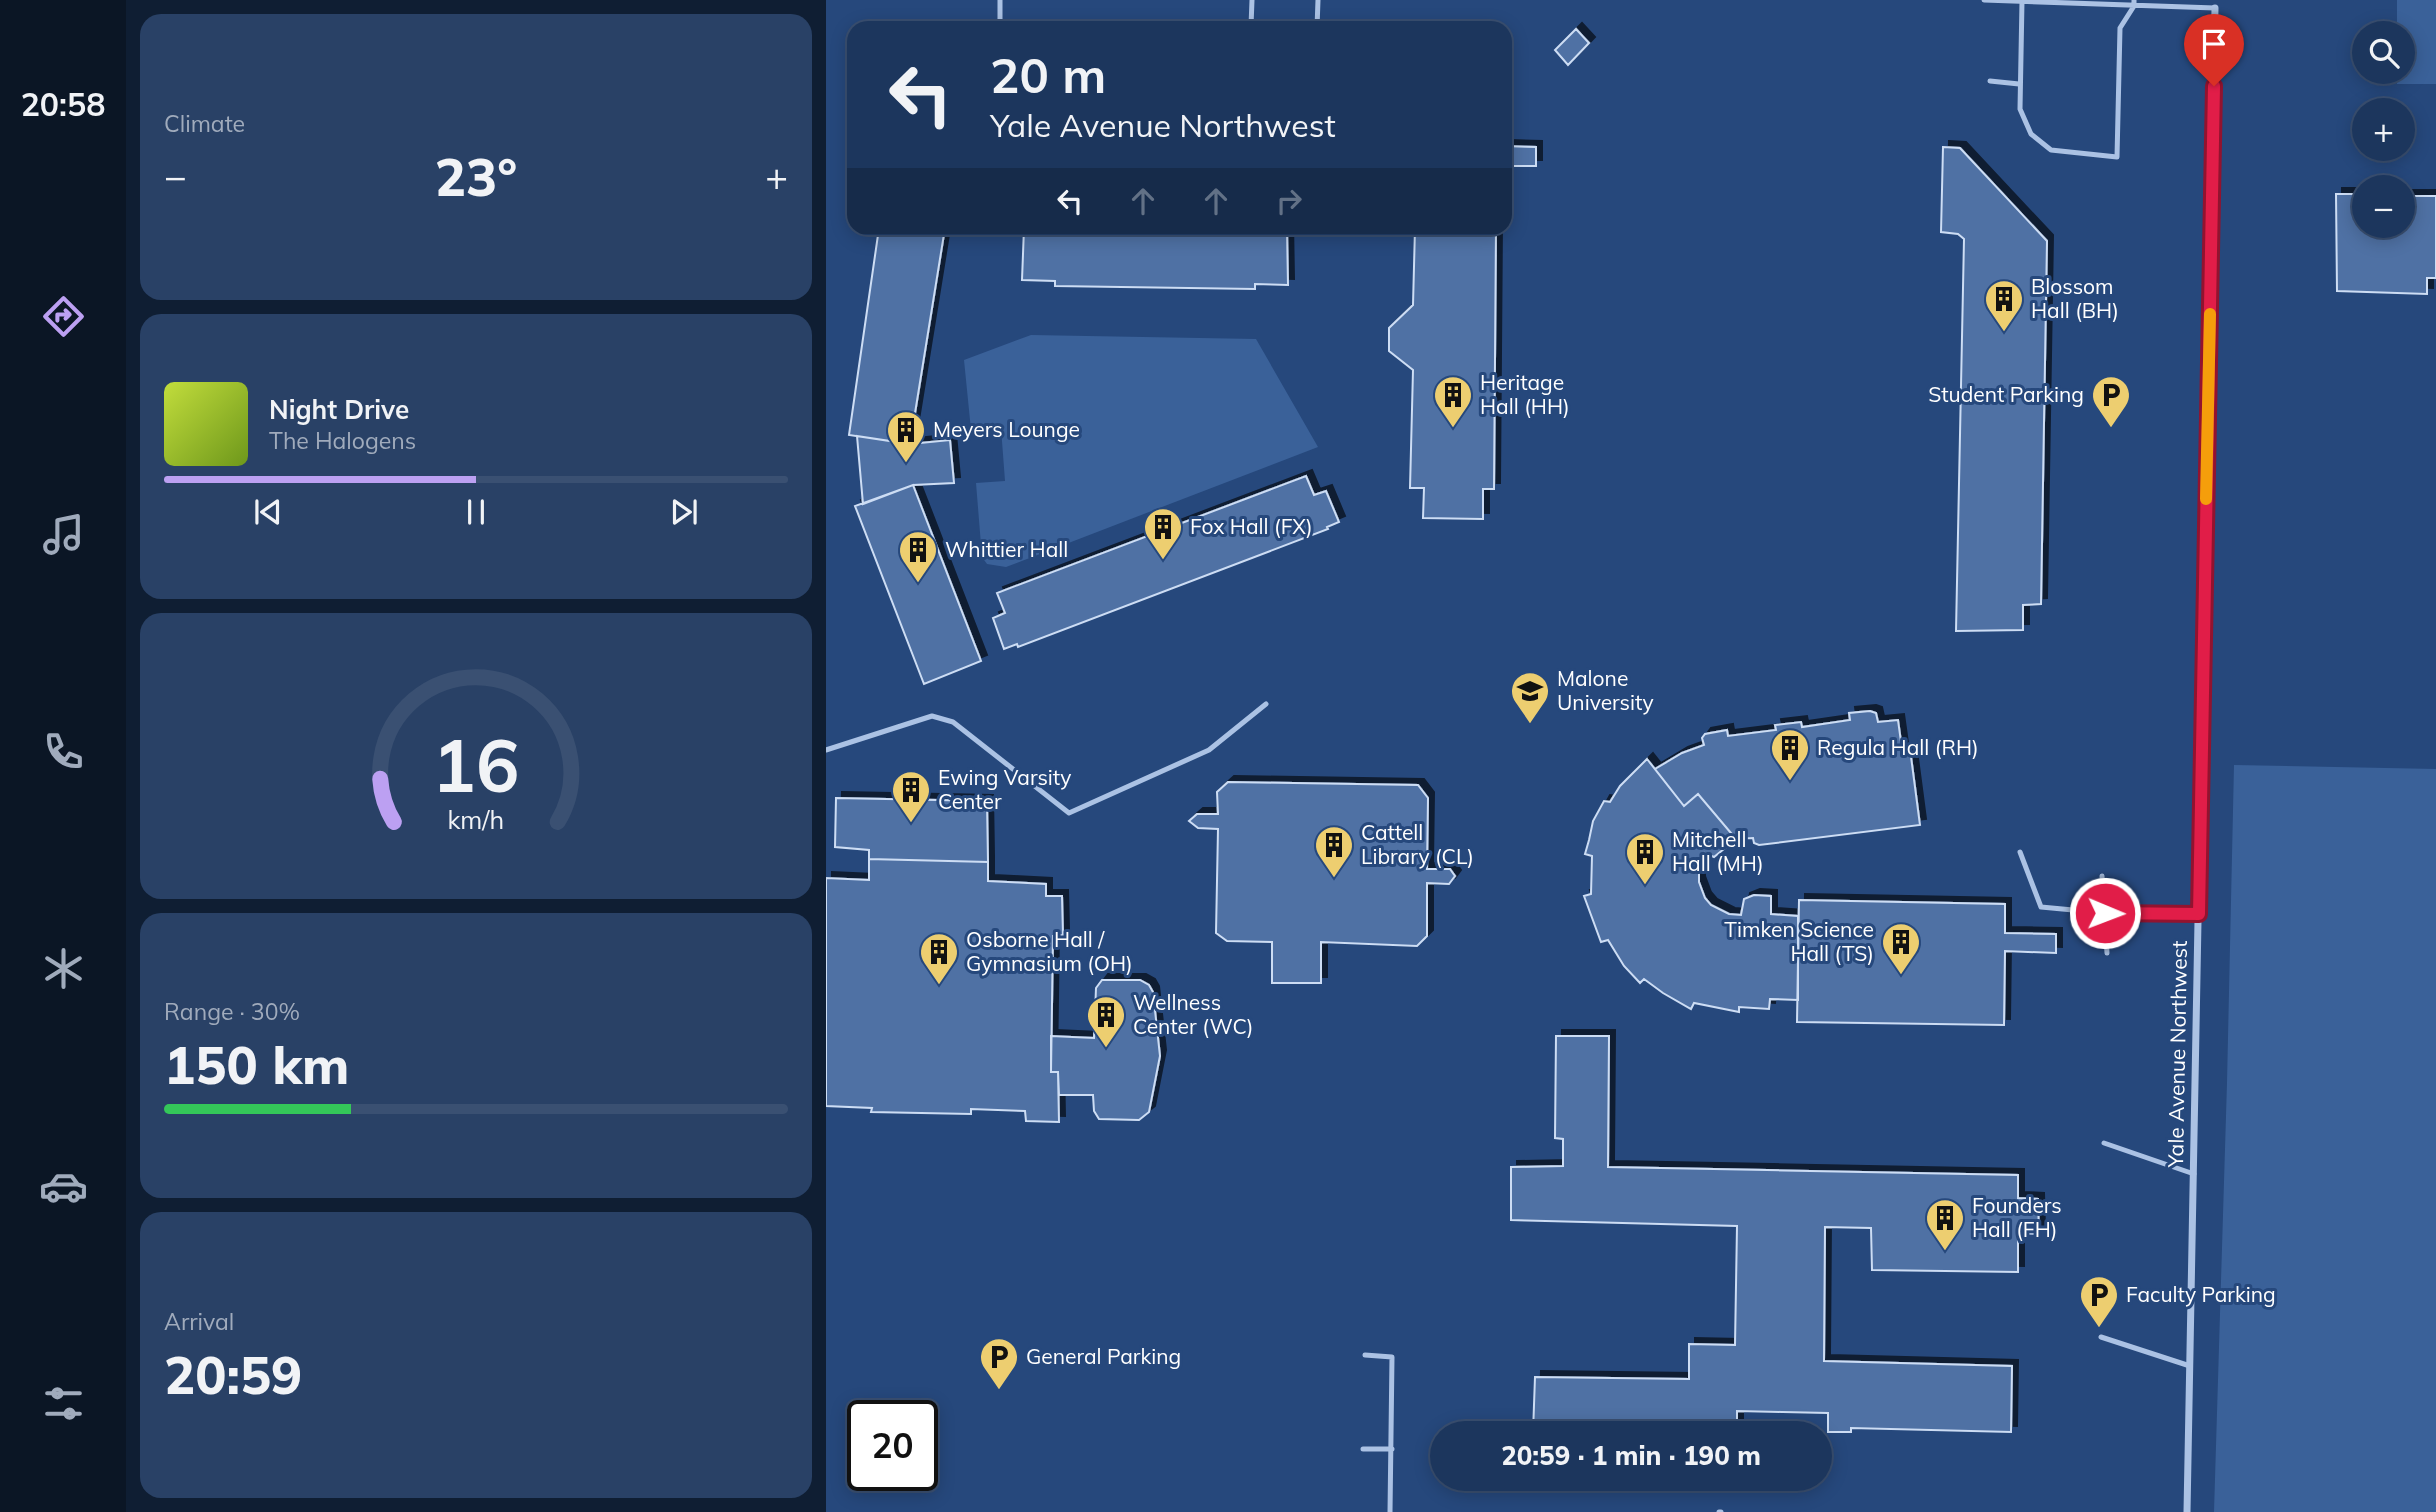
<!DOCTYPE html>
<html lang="en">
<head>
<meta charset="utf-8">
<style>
	body { margin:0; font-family:Mulish,sans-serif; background:#294166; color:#f1f3f6; height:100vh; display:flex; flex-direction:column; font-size:26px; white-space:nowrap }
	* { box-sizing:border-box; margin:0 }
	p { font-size:23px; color:#a0abbc }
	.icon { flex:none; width:38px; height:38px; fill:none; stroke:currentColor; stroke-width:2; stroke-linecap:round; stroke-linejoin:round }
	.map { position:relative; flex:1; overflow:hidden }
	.side { display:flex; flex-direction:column; gap:14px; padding:14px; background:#0f1e33; width:700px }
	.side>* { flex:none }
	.hud { position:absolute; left:21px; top:21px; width:665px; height:214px; border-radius:21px; box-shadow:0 4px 18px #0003,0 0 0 2px #3a5072; background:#1c365d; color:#f1f3f6; overflow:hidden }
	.fabs { position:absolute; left:1526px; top:21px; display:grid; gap:14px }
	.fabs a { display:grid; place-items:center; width:63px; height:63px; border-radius:50%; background:#1c365d; box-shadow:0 4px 18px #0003,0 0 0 2px #3a5072; font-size:35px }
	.speed { position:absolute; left:21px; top:1400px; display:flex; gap:14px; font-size:35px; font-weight:700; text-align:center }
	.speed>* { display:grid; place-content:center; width:91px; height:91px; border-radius:50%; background:#1c365d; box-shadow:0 4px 18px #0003,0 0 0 2px #3a5072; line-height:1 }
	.speed .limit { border:4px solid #111; border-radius:10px; background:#fff; color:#111 }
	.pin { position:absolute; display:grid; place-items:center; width:60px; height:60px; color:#fff; margin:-72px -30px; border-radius:50% 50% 50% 0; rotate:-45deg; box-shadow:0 0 7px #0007 }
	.pin .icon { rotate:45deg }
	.me { position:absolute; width:77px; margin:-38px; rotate:91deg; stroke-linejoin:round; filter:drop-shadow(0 0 5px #0008) }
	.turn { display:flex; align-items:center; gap:24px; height:147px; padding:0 28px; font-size:32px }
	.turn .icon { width:91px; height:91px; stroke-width:2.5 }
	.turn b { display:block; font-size:49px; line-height:60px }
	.lanes { display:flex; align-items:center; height:66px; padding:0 28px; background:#0003; justify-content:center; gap:35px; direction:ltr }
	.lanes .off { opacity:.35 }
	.big { font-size:52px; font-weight:800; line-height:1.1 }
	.side .widget { flex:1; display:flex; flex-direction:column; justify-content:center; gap:10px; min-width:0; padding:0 24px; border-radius:21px; background:#294166 }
	.side .dial { align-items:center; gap:0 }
	.dial svg { height:182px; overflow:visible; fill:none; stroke:#3a5072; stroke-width:7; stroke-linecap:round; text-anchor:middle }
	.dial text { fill:#f1f3f6; stroke:none }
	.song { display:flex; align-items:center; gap:21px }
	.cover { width:84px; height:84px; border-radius:10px; background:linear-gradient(135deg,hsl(70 70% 55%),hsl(80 70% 35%)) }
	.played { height:7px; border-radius:4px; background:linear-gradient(90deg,#bca0f2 50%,#3a5072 50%) }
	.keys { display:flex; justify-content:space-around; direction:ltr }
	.heat { display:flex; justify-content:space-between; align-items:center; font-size:38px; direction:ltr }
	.charge { height:10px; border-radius:5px; background:linear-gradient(90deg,#34c759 30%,#3a5072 0) }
	.trip { position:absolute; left:604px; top:1421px; width:402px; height:70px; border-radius:35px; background:#1c365d; box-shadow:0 4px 18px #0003,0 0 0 2px #3a5072; font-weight:800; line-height:70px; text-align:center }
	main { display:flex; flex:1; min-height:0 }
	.tabs { display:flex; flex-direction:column; width:126px; justify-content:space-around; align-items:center; background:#0b1625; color:#a0abbc }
	.tabs .icon { width:49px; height:49px }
	.tabs .active { color:#bca0f2 }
	.tabs b { font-size:32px; color:#f1f3f6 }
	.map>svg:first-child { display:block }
</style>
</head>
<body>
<main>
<nav class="tabs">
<b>20:58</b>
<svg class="icon active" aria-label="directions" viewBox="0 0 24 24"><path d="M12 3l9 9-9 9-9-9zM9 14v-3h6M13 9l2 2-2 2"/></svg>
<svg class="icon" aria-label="music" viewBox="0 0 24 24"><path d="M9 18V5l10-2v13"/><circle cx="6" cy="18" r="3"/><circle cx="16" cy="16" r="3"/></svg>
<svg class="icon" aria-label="phone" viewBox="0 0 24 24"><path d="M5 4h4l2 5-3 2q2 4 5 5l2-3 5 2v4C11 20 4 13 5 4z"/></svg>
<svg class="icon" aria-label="climate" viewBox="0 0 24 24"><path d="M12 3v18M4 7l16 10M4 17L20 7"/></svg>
<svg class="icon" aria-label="car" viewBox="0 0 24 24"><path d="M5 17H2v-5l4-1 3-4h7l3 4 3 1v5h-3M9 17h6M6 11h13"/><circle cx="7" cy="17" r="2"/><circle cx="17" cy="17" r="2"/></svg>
<svg class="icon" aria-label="filters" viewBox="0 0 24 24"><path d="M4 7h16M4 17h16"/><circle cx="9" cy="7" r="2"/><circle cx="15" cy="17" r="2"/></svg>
</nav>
<section class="side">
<div class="widget"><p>Climate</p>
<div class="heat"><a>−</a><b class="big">23°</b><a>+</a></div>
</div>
<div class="widget">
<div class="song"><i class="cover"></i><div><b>Night Drive</b><p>The Halogens</p></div></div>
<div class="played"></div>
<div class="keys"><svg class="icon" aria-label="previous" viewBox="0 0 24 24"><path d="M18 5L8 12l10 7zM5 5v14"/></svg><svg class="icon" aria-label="pause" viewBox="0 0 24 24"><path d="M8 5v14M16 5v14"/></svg><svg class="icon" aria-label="next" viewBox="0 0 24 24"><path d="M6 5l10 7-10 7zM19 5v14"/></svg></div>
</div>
<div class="widget dial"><svg viewBox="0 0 100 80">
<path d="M14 69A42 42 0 1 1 86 69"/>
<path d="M14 69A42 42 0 0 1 8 50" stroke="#bca0f2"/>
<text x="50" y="56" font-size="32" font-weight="700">16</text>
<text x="50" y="72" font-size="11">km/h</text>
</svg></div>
<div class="widget"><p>Range · 30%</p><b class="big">150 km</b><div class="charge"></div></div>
<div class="widget"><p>Arrival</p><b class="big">20:59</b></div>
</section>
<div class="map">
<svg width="1610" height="1512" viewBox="0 0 1610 1512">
	<defs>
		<filter id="shadow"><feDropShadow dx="6" dy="-6" stdDeviation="0" flood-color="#0009"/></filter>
	</defs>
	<rect width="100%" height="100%" fill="#26487c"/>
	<path fill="#3a6199" d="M1571,0H1610V84H1571V72H1577V33H1571Z
		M205,335L430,339L492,447L180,567L161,564L156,557L150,483L179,481L175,428L145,430L138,360Z
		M1408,765L1610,769V1512H1388L1401,1083Z"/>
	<path fill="#4f71a4" stroke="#cdddf4" stroke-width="2" filter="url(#shadow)" d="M750,29L763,43L742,65L729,50Z
		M679,146L710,147V166H679Z
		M1117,147L1134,148L1221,241L1215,604L1197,605V630L1130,631L1138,239L1132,234L1115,232Z
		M1510,194H1538V226H1577V196H1610V278H1601V294L1511,291Z
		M53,228H119L84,444L23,435Z
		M198,228H461L462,285L429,284V289L229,286V281L196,280Z
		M589,228H670L668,489H657V519L597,518L598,488H584L587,370L563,351V328L587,305Z
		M31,436L84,444L124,440L128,483L87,485L37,504Z
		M480,476L488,495L500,491L513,522L501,527L502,529L192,647L191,644L178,649L167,618L179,613L171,593Z
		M87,485L155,661L98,684L29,506Z
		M1044,711L1050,713L1052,722L1072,720L1076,749H1084L1094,825L933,845L928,843L927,838L910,839L872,794L858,806L829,769L856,753L878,745L876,738L879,734L901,730L902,736L950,730L949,725L975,722L976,727L1024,720L1023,713Z
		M821,759L858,806L872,794L910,839L888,857L879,853L873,864V882L879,898L885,905L903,914L915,915L918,899L928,895L945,896V914L972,916V1000L944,999L943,1009L913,1007V1012L868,1003L865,1009L837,993L818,979L814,983L798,966L782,940L775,942L758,896L765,894L766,856L759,854L763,840L767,821L778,801L784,802L794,786Z
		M402,782L592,785L602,798L601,869H624L629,876L623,884L601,883V936L591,946L495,942V983H446V942L401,941L390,933L392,829L372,828L363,821L371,814H392L391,792Z
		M10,798L161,801L162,862L43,859V850L9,847Z
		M43,859L162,862V881L220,884V896H236L237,935L227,936L225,1072H232L233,1122L200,1121L199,1111L145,1109V1114L45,1112L46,1108L0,1106V878L43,880Z
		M973,900L1179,904V933L1230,934V953L1179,951L1178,1025L971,1022Z
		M276,980H314L323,985L327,992L334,1056L323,1112L313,1120L273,1119L268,1111L267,1095H233L232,1072H225V1036L268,1038L270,988Z
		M730,1036H783L782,1167L1192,1175V1198L1212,1199L1213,1234L1192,1233V1272L1046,1270L1045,1228L999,1227L998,1361L1186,1366L1185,1432L1025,1428V1432H1002V1413L911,1411V1433H707L709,1377L863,1379V1344L909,1345L911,1226L685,1220V1167L737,1166V1139L729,1138Z"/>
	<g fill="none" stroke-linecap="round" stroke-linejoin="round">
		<path stroke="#abc2e4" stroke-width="5" d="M174,0V28
			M1158,0L1389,8
			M1196,1L1194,109L1205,134L1225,150L1291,157L1294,28L1308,6V0
			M425,26L426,0
			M491,28L492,0
			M1164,81L1193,84
			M0,750L106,716L127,722L243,813L383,750L440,704
			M1194,852L1215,907L1279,913L1373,914
			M1276,876L1281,953
			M1278,1143L1368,1174
			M1275,1337L1364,1366
			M539,1355L566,1357L564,1512
			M537,1449H566
			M893,1512H895"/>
		<path stroke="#abc2e4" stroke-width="7" d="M1361,1512L1389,8"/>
	</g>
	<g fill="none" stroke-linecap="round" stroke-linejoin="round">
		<defs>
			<path id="route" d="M1279,913L1373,914L1388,86"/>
		</defs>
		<use href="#route" stroke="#92132f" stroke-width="18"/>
		<use href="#route" stroke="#e11d48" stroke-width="12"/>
		<path stroke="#f59e0b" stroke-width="12" d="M1380,499L1384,314"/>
	</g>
	<defs>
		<symbol id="building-pin" viewBox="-11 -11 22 30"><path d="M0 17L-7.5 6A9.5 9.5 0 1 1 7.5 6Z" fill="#edce70" stroke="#26487c"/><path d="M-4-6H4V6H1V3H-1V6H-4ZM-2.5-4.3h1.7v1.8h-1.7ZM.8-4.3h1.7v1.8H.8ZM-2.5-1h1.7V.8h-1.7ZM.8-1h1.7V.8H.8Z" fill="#111"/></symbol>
		<symbol id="parking-pin" viewBox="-11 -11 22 30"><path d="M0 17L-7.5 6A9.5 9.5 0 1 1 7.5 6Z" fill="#edce70" stroke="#26487c"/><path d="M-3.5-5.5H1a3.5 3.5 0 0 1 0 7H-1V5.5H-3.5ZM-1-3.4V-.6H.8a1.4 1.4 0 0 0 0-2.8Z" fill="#111"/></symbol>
		<symbol id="university-pin" viewBox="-11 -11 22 30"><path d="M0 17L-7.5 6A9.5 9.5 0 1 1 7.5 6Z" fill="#edce70" stroke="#26487c"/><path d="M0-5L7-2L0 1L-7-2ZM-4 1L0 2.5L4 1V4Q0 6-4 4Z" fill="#111"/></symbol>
	</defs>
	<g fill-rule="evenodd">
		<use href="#building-pin" x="1156" y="277" width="44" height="60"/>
		<use href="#building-pin" x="605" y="373" width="44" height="60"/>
		<use href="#parking-pin" x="1263" y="373" width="44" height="60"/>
		<use href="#building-pin" x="58" y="408" width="44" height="60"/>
		<use href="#building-pin" x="315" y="505" width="44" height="60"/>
		<use href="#building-pin" x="70" y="528" width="44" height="60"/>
		<use href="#university-pin" x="682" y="669" width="44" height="60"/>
		<use href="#building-pin" x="942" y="726" width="44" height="60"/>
		<use href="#building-pin" x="63" y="768" width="44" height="60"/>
		<use href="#building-pin" x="486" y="823" width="44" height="60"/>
		<use href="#building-pin" x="797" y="830" width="44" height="60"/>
		<use href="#building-pin" x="1053" y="920" width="44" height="60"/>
		<use href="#building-pin" x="91" y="930" width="44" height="60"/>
		<use href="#building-pin" x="258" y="993" width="44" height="60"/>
		<use href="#building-pin" x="1097" y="1196" width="44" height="60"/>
		<use href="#parking-pin" x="1251" y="1273" width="44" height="60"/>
		<use href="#parking-pin" x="151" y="1335" width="44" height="60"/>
	</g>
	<g text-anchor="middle" stroke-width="6" stroke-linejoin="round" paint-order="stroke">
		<g font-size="21" fill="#fff" stroke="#26487c" text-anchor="start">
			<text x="1205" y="294">Blossom<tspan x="1205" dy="24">Hall (BH)</tspan></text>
			<text x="654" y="390">Heritage<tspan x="654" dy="24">Hall (HH)</tspan></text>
			<text x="1258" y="402" text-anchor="end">Student Parking</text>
			<text x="107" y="437">Meyers Lounge</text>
			<text x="364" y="534">Fox Hall (FX)</text>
			<text x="119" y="557">Whittier Hall</text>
			<text x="731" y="686">Malone<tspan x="731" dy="24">University</tspan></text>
			<text x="991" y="755">Regula Hall (RH)</text>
			<text x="112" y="785">Ewing Varsity<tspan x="112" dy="24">Center</tspan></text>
			<text x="535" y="840">Cattell<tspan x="535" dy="24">Library (CL)</tspan></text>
			<text x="846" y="847">Mitchell<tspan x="846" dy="24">Hall (MH)</tspan></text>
			<text x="1048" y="937" text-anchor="end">Timken Science<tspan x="1048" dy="24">Hall (TS)</tspan></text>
			<text x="140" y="947">Osborne Hall /<tspan x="140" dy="24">Gymnasium (OH)</tspan></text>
			<text x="307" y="1010">Wellness<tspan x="307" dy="24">Center (WC)</tspan></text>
			<text x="1146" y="1213">Founders<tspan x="1146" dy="24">Hall (FH)</tspan></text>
			<text x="1300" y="1302">Faculty Parking</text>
			<text x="200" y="1364">General Parking</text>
		</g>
		<g font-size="21" fill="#fff" stroke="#26487c">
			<text transform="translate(1352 1054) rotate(-89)" y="7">Yale Avenue Northwest</text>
		</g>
	</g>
</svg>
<div class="fabs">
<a><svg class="icon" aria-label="search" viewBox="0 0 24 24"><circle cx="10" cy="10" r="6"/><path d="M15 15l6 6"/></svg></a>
<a>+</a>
<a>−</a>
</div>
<div class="speed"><div class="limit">20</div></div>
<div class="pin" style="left:1388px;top:86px;background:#d93025"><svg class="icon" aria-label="arrive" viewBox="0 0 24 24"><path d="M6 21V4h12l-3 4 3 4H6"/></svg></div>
<svg class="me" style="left:1279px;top:913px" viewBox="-20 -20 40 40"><circle r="17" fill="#e11d48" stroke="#fff" stroke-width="3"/><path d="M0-11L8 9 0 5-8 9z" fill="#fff"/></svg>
<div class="trip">20:59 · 1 min · 190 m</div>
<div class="hud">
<div class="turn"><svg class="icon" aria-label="left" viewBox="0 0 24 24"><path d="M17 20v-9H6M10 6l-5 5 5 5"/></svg><div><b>20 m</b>Yale Avenue Northwest</div></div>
<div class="lanes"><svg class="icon" aria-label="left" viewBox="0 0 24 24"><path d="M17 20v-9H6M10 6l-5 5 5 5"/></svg><svg class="icon off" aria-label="ahead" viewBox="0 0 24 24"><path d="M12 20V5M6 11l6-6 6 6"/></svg><svg class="icon off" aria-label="ahead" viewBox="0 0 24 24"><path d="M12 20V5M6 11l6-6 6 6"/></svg><svg class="icon off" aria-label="right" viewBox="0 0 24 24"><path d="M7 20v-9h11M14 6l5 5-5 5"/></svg></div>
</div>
</div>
</main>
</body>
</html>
